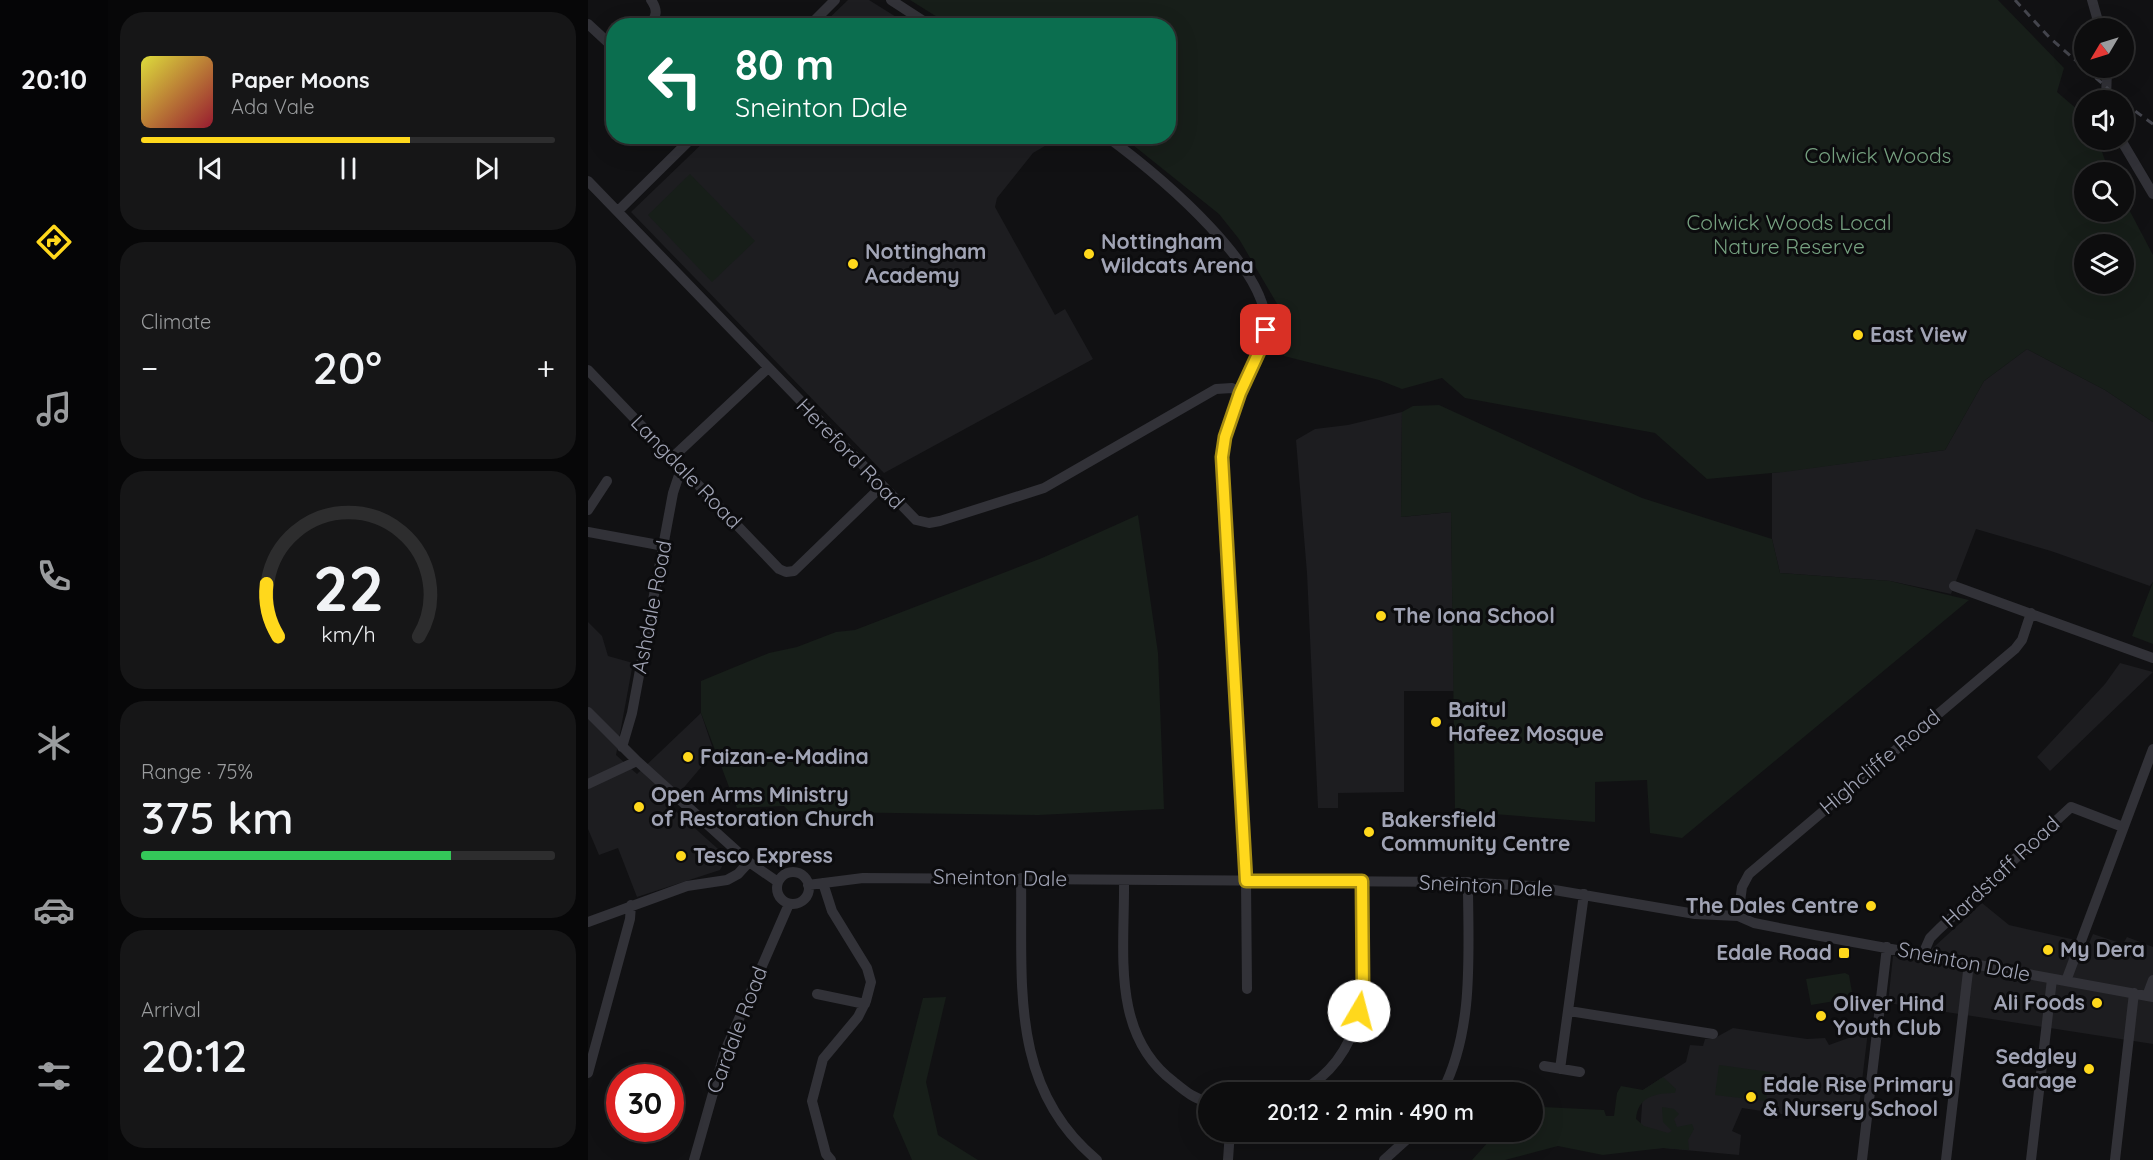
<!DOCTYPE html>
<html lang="en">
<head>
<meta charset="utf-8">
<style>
	body { margin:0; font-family:Quicksand,sans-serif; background:#161617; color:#f1f3f6; height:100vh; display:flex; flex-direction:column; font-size:22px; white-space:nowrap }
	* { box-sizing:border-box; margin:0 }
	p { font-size:20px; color:#9a9c9e }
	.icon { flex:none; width:33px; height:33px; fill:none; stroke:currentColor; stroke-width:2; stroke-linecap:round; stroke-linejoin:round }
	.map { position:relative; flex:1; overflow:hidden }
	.drawer { display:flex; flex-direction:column; gap:12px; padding:12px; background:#070708; width:480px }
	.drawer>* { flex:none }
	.top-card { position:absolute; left:18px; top:18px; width:570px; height:126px; border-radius:24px; box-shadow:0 6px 24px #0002,0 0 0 2px #2d2d2e; background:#0b6e4f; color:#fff; overflow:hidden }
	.needle { width:39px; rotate:232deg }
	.buttons { position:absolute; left:1486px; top:18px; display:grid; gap:12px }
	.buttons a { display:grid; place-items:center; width:60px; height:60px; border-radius:50%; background:#0d0d0e; box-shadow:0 6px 24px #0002,0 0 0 2px #2d2d2e; font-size:30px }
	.speed { position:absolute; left:18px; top:1064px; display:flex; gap:12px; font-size:30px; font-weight:700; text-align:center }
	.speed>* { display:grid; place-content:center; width:78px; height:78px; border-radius:50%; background:#0d0d0e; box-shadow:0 6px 24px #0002,0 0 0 2px #2d2d2e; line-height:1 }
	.speed .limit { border:9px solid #d22; background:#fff; color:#111 }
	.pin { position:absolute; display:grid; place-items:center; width:51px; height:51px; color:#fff; margin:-26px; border-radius:12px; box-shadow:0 3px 9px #0006 }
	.me { position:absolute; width:66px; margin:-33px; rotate:8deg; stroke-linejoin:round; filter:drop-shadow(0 0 4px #0008) }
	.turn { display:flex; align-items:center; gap:21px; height:126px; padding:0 30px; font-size:27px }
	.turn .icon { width:78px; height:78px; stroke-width:2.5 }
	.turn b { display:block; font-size:42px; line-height:51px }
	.big { font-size:45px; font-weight:600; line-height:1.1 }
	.drawer .tile { flex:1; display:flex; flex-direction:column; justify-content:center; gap:9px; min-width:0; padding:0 21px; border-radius:24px; background:#161617 }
	.drawer .dial { align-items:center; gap:0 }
	.dial svg { height:156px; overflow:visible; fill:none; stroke:#2d2d2e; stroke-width:7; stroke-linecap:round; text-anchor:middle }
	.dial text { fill:#f1f3f6; stroke:none }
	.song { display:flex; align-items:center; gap:18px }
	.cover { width:72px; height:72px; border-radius:9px; background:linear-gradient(135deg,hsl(60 70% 55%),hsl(350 70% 35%)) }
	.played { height:6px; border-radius:3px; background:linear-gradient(90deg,#ffd81c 65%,#2d2d2e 65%) }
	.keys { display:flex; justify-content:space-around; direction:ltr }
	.heat { display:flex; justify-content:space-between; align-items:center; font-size:33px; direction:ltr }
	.charge { height:9px; border-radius:4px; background:linear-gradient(90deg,#34c759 75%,#2d2d2e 0) }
	.trip { position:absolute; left:610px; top:1082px; width:345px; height:60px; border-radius:30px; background:#0d0d0e; box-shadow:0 6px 24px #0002,0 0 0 2px #2d2d2e; font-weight:600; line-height:60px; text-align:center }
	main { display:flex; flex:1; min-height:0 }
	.menu { display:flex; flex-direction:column; width:108px; justify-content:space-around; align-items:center; background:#050506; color:#9a9c9e }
	.menu .icon { width:42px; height:42px }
	.menu .selected { color:#ffd81c }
	.menu b { font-size:27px; color:#f1f3f6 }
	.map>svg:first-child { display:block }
</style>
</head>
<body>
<main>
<nav class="menu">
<b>20:10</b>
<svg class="icon selected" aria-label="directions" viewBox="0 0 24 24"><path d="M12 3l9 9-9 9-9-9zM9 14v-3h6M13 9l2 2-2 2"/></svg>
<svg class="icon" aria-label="music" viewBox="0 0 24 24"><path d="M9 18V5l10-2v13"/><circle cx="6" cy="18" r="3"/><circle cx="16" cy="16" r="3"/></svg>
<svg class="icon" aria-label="phone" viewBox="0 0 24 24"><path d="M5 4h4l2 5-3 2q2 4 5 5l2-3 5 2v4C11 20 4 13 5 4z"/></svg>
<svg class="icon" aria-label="climate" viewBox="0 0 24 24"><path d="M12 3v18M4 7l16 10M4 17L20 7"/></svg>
<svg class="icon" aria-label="car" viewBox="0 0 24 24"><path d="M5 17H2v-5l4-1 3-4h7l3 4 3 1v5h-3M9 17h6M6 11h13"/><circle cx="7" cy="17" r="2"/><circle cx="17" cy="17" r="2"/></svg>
<svg class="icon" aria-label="filters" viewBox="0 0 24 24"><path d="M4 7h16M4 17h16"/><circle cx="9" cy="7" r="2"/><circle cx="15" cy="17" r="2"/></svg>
</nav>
<section class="drawer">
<div class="tile">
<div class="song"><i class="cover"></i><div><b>Paper Moons</b><p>Ada Vale</p></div></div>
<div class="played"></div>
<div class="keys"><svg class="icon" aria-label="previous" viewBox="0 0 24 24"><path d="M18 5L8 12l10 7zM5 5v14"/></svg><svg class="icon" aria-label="pause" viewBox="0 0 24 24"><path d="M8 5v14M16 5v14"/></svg><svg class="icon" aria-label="next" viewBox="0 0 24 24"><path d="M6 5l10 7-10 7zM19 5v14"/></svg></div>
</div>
<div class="tile"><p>Climate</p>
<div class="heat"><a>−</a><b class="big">20°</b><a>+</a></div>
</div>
<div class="tile dial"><svg viewBox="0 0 100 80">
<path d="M14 69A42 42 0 1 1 86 69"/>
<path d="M14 69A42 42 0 0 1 8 42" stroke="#ffd81c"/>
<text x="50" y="56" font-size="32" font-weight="700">22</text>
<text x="50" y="72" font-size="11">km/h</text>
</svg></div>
<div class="tile"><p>Range · 75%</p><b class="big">375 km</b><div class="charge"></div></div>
<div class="tile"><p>Arrival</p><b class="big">20:12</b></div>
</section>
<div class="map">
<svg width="1565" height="1160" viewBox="0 0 1565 1160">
	<rect width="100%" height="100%" fill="#111113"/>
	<path fill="#1d1d20" d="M260,0H281L321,25H234Z
		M121,137H472L445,153L409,198L407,207L467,315L477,309L505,359L296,473L43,212Z
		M1439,349L1517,390L1565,422V582L1562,586L1463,551L1388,529L1363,594L1302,581L1192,573L1184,539V473L1357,450L1396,381Z
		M814,412L813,517L863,512L866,691H816V792L750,793V808H730L719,573L708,440L727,429L760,425Z
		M0,622L14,636L20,656L45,663L28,755L49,774L113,713L126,752L81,805L139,857L132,870L49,897L30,848L11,855L0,829Z
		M1532,663L1565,672L1462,771L1449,757L1517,684Z
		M1394,903L1421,925L1501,943L1505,934L1535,944L1539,937L1565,947V1044L1300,1003L1305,956L1334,958Z
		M1145,1028L1219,1039L1237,1038L1241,1045L1280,1031L1270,1115L1209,1104L1207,1116L1154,1108L1144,1131L1153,1135L1151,1155L1075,1148L1051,1150L1055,1090L1098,1062L1102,1045L1115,1046L1117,1039H1125Z"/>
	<path fill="#171e19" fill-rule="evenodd" d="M322,0H1410L1476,68L1469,92L1497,116V140H1510L1521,172H1497V212H1536V200L1565,255V422L1517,390L1439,349L1396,381L1357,450L1196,472L1119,479L1067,433L877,398L854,378L814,389L791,380L696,356L695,314L651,239L631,214L535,137L580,136V26L362,25ZM1497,244H1536V284H1497Z
		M102,174L167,241L124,282L60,215Z
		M851,405L1054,498L1184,539L1192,573L1302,581L1381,600L1094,838L1062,833L1059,780L1007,782V822L867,811L863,512L813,517L814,412L825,406Z
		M550,515L570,653L576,809L450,815L236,812L201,811L196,806L149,808L113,713V681L181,653L209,647L248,632L267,630L454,558Z
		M1565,582V644L1544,636Z
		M1257,973L1261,975L1265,998L1223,1005L1218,979Z
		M358,997L338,1082L350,1135L390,1160H324L305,1116L335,998Z
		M1131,1065L1182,1072L1178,1101L1127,1095Z
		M1075,1077L1088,1089L1087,1093C1068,1093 1050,1096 1048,1119L1056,1126L1080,1133L1084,1131L1075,1122L1074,1107L1086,1109L1091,1114L1086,1119L1089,1127L1104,1124L1106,1129L1100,1140L1101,1150L1075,1148L1015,1155L970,1146L917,1160H884L910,1131L923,1137L926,1131H945V1117L955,1107L1016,1110L1018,1116H1026L1029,1093L1033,1086L1055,1090Z"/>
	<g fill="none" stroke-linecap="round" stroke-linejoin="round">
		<path stroke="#323238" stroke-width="10" d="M303,0L343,26
			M1504,0L1512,28
			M0,24L26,48
			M61,26C69,16 70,10 63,0
			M221,26L247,0
			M1518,100L1519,68
			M518,136C564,170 697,276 676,341C671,358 660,374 653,391C643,412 637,434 634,457L658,881L659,989
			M1533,140L1565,194
			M0,181L328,520L341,523L352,521L456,488L628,389L644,388L652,393
			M30,211L106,136
			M0,370L191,569L198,572L206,571L293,487
			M85,457L180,368
			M0,510L19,481
			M0,532L76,546
			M1366,586L1565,658
			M0,712L49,761L161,862L190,882
			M34,747L44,713L85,493L94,466
			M0,784L49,761
			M189 888a16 16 0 1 1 32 0a16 16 0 1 1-32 0Z
			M433,878C435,981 420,1087 509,1160
			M536,880C537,951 522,1034 586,1082C597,1091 606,1099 621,1102
			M235,883L244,911L279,968L283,982L278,1001L270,1017L235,1059L224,1101L238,1154L243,1160
			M220,885L275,878L872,882L943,886L1107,914L1150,916L1166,923L1227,935L1565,997
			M1150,916L1154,887L1161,874L1427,649L1434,640L1443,613
			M0,922L99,886L139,880L150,874L161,862
			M1335,954L1342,938L1351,929L1483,807L1535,827
			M1478,981L1565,749
			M229,994L277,1004
			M1559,996L1565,980
			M981,1011L1125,1034
			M956,1066L992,1072
			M972,1069L996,894
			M0,1073L42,919L43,905
			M712,1092C792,1047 775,958 774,881
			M854,1092C887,1028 880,952 880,882
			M106,1160L137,1051L201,904
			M640,1160L642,1131
			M796,1160L828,1131
			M1274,1160L1299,947
			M1358,1160L1381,963
			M1443,1160L1464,979
			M1527,1160L1546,993"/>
		<path stroke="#44454d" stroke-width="3" stroke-dasharray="8 6" stroke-linecap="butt" d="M1427,0L1461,37L1533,100
			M1536,103L1565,124"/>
	</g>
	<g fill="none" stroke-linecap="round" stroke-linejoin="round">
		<defs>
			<path id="route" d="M678,330L676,341L652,393L637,437L634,457L658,881H774L775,991L771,1011"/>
		</defs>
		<use href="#route" stroke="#a68c12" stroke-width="15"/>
		<use href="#route" stroke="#ffd81c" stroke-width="10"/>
	</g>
	<g fill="#ffd81c" stroke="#0c0c0e" stroke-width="2">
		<circle cx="501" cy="254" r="6"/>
		<circle cx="265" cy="264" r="6"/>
		<circle cx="1270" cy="335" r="6"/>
		<circle cx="793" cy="616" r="6"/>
		<circle cx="848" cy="722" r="6"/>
		<circle cx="100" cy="757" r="6"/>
		<circle cx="51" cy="807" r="6"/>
		<circle cx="781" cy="832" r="6"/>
		<circle cx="93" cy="856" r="6"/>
		<circle cx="1283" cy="906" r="6"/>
		<circle cx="1460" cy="950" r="6"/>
		<rect x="1250" y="947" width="12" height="12" rx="3"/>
		<circle cx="1509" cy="1003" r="6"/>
		<circle cx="1233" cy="1016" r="6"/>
		<circle cx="1501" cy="1069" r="6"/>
		<circle cx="1163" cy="1097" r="6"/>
	</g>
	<g text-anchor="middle" stroke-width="6" stroke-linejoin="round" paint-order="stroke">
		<g font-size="21" fill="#76a180" stroke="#0c0c0e">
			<text x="1290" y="163">Colwick Woods</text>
			<text x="1201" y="230">Colwick Woods Local<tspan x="1201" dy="24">Nature Reserve</tspan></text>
		</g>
		<g font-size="21" font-weight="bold" fill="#a1a4b5" stroke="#0c0c0e" text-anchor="start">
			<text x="513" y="249">Nottingham<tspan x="513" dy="24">Wildcats Arena</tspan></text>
			<text x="277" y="259">Nottingham<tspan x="277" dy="24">Academy</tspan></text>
			<text x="1282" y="342">East View</text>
			<text x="805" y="623">The Iona School</text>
			<text x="860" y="717">Baitul<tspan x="860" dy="24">Hafeez Mosque</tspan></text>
			<text x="112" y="764">Faizan-e-Madina</text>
			<text x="63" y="802">Open Arms Ministry<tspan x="63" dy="24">of Restoration Church</tspan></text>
			<text x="793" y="827">Bakersfield<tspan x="793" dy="24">Community Centre</tspan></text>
			<text x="105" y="863">Tesco Express</text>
			<text x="1271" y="913" text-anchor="end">The Dales Centre</text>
			<text x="1472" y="957">My Dera</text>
			<text x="1244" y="960" text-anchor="end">Edale Road</text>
			<text x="1497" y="1010" text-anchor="end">Ali Foods</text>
			<text x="1245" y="1011">Oliver Hind<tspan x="1245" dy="24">Youth Club</tspan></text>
			<text x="1489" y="1064" text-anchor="end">Sedgley<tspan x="1489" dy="24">Garage</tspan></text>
			<text x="1175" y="1092">Edale Rise Primary<tspan x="1175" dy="24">&amp; Nursery School</tspan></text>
		</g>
		<g font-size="21" fill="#a1a4b5" stroke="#0c0c0e">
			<text transform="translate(262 454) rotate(46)" y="7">Hereford Road</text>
			<text transform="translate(98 472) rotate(46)" y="7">Langdale Road</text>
			<text transform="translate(64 607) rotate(-79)" y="7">Ashdale Road</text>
			<text transform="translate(1292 762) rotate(-40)" y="7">Highcliffe Road</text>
			<text transform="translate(1413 872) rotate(-43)" y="7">Hardstaff Road</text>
			<text transform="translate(412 878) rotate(1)" y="7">Sneinton Dale</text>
			<text transform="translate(898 886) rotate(3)" y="7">Sneinton Dale</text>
			<text transform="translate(1376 962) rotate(11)" y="7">Sneinton Dale</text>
			<text transform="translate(149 1030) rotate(-69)" y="7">Cardale Road</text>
		</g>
	</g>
</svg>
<div class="buttons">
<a><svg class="needle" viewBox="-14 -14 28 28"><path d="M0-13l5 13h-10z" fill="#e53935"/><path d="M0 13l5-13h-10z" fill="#9a9c9e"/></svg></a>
<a><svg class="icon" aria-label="sound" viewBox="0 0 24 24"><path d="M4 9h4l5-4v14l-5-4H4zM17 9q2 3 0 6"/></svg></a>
<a><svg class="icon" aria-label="search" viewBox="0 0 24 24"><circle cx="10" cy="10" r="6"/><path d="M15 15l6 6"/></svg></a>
<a><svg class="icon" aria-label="layers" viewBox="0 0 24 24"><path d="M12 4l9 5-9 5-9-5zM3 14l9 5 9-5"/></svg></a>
</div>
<div class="speed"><div class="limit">30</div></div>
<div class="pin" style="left:678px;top:330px;background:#d93025"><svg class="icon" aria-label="arrive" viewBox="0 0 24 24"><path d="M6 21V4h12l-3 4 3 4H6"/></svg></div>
<svg class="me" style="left:771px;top:1011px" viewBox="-20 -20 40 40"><circle r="19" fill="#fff"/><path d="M0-13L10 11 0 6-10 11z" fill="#ffd81c"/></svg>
<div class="trip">20:12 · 2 min · 490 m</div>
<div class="top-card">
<div class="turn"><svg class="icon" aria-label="left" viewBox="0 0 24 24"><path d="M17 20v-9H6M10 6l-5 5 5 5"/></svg><div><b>80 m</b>Sneinton Dale</div></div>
</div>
</div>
</main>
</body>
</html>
